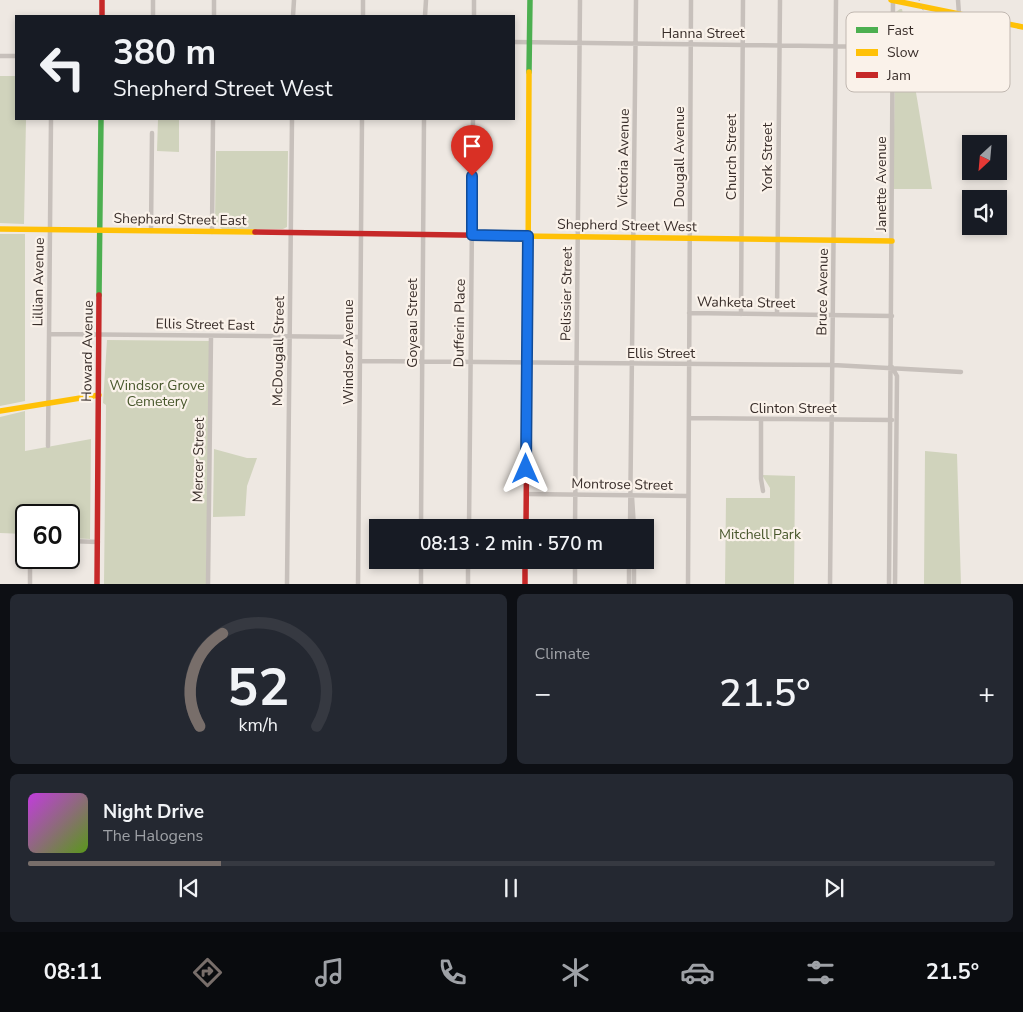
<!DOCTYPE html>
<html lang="en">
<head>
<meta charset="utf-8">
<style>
	body { margin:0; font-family:"Nunito Sans",sans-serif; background:#242831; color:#f1f3f6; height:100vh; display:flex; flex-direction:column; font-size:19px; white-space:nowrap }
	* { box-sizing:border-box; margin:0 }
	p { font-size:16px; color:#9ea1a6 }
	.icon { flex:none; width:28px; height:28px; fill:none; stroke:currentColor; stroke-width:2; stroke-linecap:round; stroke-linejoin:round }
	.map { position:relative; height:584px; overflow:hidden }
	.side { display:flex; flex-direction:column; gap:10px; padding:10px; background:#0d0f14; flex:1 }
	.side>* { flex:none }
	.hud { position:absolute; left:15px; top:15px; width:500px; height:105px; border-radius:0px; box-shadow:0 2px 8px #0003; background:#171b24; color:#f1f3f6; overflow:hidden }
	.needle { width:32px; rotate:206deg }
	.buttons { position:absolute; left:962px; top:135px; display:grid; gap:10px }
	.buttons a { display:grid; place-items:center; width:45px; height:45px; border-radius:0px; background:#171b24; box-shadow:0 2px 8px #0003; font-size:25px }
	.speed { position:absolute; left:15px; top:504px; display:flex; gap:10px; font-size:25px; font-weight:700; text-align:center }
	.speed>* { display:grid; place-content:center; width:65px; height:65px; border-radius:50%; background:#171b24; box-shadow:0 2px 8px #0003; line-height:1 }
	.speed .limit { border:2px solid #111; border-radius:8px; background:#fff; color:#111 }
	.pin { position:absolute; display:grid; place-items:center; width:42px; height:42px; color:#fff; margin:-51px -21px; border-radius:50% 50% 50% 0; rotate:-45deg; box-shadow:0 0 5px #0007 }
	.pin .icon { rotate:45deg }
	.me { position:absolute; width:55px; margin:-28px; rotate:0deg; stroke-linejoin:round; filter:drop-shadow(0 0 4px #0008) }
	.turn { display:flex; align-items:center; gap:18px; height:105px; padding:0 15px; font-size:22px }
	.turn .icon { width:65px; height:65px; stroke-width:2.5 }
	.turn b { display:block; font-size:35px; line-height:42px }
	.big { font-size:38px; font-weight:600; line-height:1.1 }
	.side .tile { flex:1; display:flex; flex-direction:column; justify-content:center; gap:8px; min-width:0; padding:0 18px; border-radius:8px; background:#242831 }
	.side .dial { align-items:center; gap:0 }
	.dial svg { height:130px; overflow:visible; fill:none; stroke:#363941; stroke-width:7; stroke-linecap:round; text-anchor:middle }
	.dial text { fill:#f1f3f6; stroke:none }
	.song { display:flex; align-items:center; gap:15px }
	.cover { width:60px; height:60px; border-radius:8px; background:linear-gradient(135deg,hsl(290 70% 55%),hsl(90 70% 35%)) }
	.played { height:5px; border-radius:2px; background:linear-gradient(90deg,#786e6a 20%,#363941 20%) }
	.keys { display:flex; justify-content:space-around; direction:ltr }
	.heat { display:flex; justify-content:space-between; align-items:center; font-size:28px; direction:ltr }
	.side .tiles { flex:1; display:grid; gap:10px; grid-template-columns:1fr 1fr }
	.tile:last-child { grid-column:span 2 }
	.trip { position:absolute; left:369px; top:519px; width:285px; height:50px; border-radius:0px; background:#171b24; box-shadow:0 2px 8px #0003; font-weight:600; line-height:50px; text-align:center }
	.tab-bar { display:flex; height:80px; justify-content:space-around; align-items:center; background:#090b0e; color:#9ea1a6 }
	.tab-bar .icon { width:35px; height:35px }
	.tab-bar .selected { color:#786e6a }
	.tab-bar b { font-size:22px; color:#f1f3f6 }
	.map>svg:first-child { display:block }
</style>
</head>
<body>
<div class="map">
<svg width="1023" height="585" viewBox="0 0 1023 585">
	<rect width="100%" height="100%" fill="#eee8e2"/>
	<path fill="#d0d3bc" d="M900,9H902L903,14L932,189H893L896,12Z
		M0,76H16V119H26L24,224L0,223Z
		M158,119H179V152L157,151Z
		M216,151H288L287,227L283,229H222L215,222Z
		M0,234H25V401L0,406Z
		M107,340L211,341L206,584H104L106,405L103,403Z
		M25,411V451L91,439L90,539L70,538V516L68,515L67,508L24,516L25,534L0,533V417Z
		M214,449L247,458H257L247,486L245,516L213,517Z
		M925,451L957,454L961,584H924Z
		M762,475L795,476L794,584L725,585L726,498H770V488Z"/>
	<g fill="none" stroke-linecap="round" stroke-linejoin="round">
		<path stroke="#c7c0bb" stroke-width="4.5" d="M958,0L959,14
			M153,16V0
			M214,16V0
			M293,16L294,0
			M363,16V0
			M425,16L426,0
			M474,16V0
			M514,42L893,47
			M0,56H16
			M151,231L152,133
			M212,232L213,119
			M689,313L892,316
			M741,314L743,0
			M777,314L780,0
			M49,334L360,337
			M360,361L833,365L961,372
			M892,367L897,376L895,585
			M689,418L892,420
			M761,419V479L763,491
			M48,446L51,119
			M526,494L688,496
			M632,497L634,528
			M421,528L424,119
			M469,528L473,119
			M575,528L580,0
			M630,528L636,0
			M69,541L98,542
			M634,560V585
			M30,585V558
			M208,585L211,336
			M287,585L292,119
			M358,585L362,119
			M421,585V560
			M468,585V560
			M575,585V560
			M629,585V560
			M688,585L691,0
			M830,585L836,0
			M889,585L893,0"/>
		<path stroke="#4caf50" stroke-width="5.5" d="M529,72L530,0
			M99,295L101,119"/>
		<path stroke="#ffc107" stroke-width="5.5" d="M891,0L1023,27
			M0,229L255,232
			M521,236L892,241
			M528,280L529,72
			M0,411L99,395"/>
		<path stroke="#c62828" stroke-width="5.5" d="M102,0V16
			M255,232L521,236
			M526,528L528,280
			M525,560V585
			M97,585L99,295"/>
		<path stroke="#afa9a5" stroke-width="1" stroke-dasharray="1 4" stroke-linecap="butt" d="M919,0L935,39"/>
	</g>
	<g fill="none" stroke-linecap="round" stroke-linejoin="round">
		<defs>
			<path id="route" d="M472,176V235L528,236L526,469"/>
		</defs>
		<use href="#route" stroke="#114b97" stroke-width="12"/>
		<use href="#route" stroke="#1a73e8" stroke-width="9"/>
	</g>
	<g text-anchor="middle" stroke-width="4.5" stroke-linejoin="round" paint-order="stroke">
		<g font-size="14" fill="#382d29" stroke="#faf2ea">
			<text x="703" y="38">Hanna Street</text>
			<text transform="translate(679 157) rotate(-90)" y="5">Dougall Avenue</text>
			<text transform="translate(731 157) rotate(-90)" y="5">Church Street</text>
			<text transform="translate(767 157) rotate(-90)" y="5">York Street</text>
			<text transform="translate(623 158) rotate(-89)" y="5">Victoria Avenue</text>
			<text transform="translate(881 184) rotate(-90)" y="5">Janette Avenue</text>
			<text transform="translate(180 219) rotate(1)" y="5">Shephard Street East</text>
			<text transform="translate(627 225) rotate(1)" y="5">Shepherd Street West</text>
			<text transform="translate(38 282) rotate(-89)" y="5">Lillian Avenue</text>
			<text transform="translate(822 292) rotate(-89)" y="5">Bruce Avenue</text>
			<text transform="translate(566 294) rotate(-89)" y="5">Pelissier Street</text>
			<text transform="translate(746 302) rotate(1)" y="5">Wahketa Street</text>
			<text transform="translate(412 323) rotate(-90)" y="5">Goyeau Street</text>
			<text transform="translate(459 323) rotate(-89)" y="5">Dufferin Place</text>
			<text transform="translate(205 324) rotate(1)" y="5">Ellis Street East</text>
			<text transform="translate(87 351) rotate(-89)" y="5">Howard Avenue</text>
			<text transform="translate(278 351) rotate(-89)" y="5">McDougall Street</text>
			<text transform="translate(348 352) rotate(-90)" y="5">Windsor Avenue</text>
			<text x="661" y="358">Ellis Street</text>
			<text x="793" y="413">Clinton Street</text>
			<text transform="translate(198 460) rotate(-89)" y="5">Mercer Street</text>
			<text transform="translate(622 484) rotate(1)" y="5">Montrose Street</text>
		</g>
		<g font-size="14" fill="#48572c" stroke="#faf2ea">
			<text x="157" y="390">Windsor Grove<tspan x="157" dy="16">Cemetery</tspan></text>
			<text x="760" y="539">Mitchell Park</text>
		</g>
	</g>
	<rect x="846" y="12" width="164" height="80" rx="8" fill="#faf2ea" stroke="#c0b7b0" stroke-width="1"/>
	<rect x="856" y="27" width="22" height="6" fill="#4caf50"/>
	<rect x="856" y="49" width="22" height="7" fill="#ffc107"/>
	<rect x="856" y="72" width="22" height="6" fill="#c62828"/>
	<g font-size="14" fill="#382d29">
		<text x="887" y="35">Fast</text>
		<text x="887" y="57">Slow</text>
		<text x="887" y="80">Jam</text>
	</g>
</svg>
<div class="buttons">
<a><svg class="needle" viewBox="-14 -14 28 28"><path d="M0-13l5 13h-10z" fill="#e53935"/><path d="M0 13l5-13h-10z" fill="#9ea1a6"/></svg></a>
<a><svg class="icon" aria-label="sound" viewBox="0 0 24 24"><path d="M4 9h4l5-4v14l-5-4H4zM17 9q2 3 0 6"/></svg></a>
</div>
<div class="speed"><div class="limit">60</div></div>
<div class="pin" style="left:472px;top:176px;background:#d93025"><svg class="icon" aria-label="arrive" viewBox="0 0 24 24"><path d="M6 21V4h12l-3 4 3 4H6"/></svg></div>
<svg class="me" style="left:526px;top:469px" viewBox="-20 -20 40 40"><path d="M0-17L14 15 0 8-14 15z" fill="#1a73e8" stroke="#fff" stroke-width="4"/></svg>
<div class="trip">08:13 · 2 min · 570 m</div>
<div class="hud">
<div class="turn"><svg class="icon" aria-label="left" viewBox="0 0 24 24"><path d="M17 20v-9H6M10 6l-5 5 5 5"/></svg><div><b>380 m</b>Shepherd Street West</div></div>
</div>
</div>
<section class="side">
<div class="tiles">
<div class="tile dial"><svg viewBox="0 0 100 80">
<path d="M14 69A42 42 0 1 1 86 69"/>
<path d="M14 69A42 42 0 0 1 28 12" stroke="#786e6a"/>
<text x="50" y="56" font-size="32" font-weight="700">52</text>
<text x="50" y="72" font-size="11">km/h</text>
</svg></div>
<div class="tile"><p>Climate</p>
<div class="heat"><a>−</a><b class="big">21.5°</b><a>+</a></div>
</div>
<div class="tile">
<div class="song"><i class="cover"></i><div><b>Night Drive</b><p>The Halogens</p></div></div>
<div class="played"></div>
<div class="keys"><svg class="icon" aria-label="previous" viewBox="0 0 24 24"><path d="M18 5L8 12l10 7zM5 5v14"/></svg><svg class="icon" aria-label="pause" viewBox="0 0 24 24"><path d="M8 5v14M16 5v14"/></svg><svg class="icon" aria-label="next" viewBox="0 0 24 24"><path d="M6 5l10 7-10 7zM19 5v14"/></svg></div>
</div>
</div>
</section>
<nav class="tab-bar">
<b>08:11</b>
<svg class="icon selected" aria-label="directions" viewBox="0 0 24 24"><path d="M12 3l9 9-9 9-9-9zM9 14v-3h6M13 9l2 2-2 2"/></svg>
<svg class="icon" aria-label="music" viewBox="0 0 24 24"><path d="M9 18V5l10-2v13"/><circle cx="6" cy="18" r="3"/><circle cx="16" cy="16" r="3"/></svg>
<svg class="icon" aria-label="phone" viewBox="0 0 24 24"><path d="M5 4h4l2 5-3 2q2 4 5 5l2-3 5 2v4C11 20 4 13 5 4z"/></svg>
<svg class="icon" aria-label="climate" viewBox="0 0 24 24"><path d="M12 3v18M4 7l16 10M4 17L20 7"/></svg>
<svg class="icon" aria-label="car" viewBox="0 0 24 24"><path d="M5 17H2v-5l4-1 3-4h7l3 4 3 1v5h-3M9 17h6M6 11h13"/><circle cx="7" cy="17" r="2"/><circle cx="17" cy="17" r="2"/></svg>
<svg class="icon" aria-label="filters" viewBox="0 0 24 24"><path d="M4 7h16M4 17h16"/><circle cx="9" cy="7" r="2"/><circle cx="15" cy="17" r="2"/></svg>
<b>21.5°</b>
</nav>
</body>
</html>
